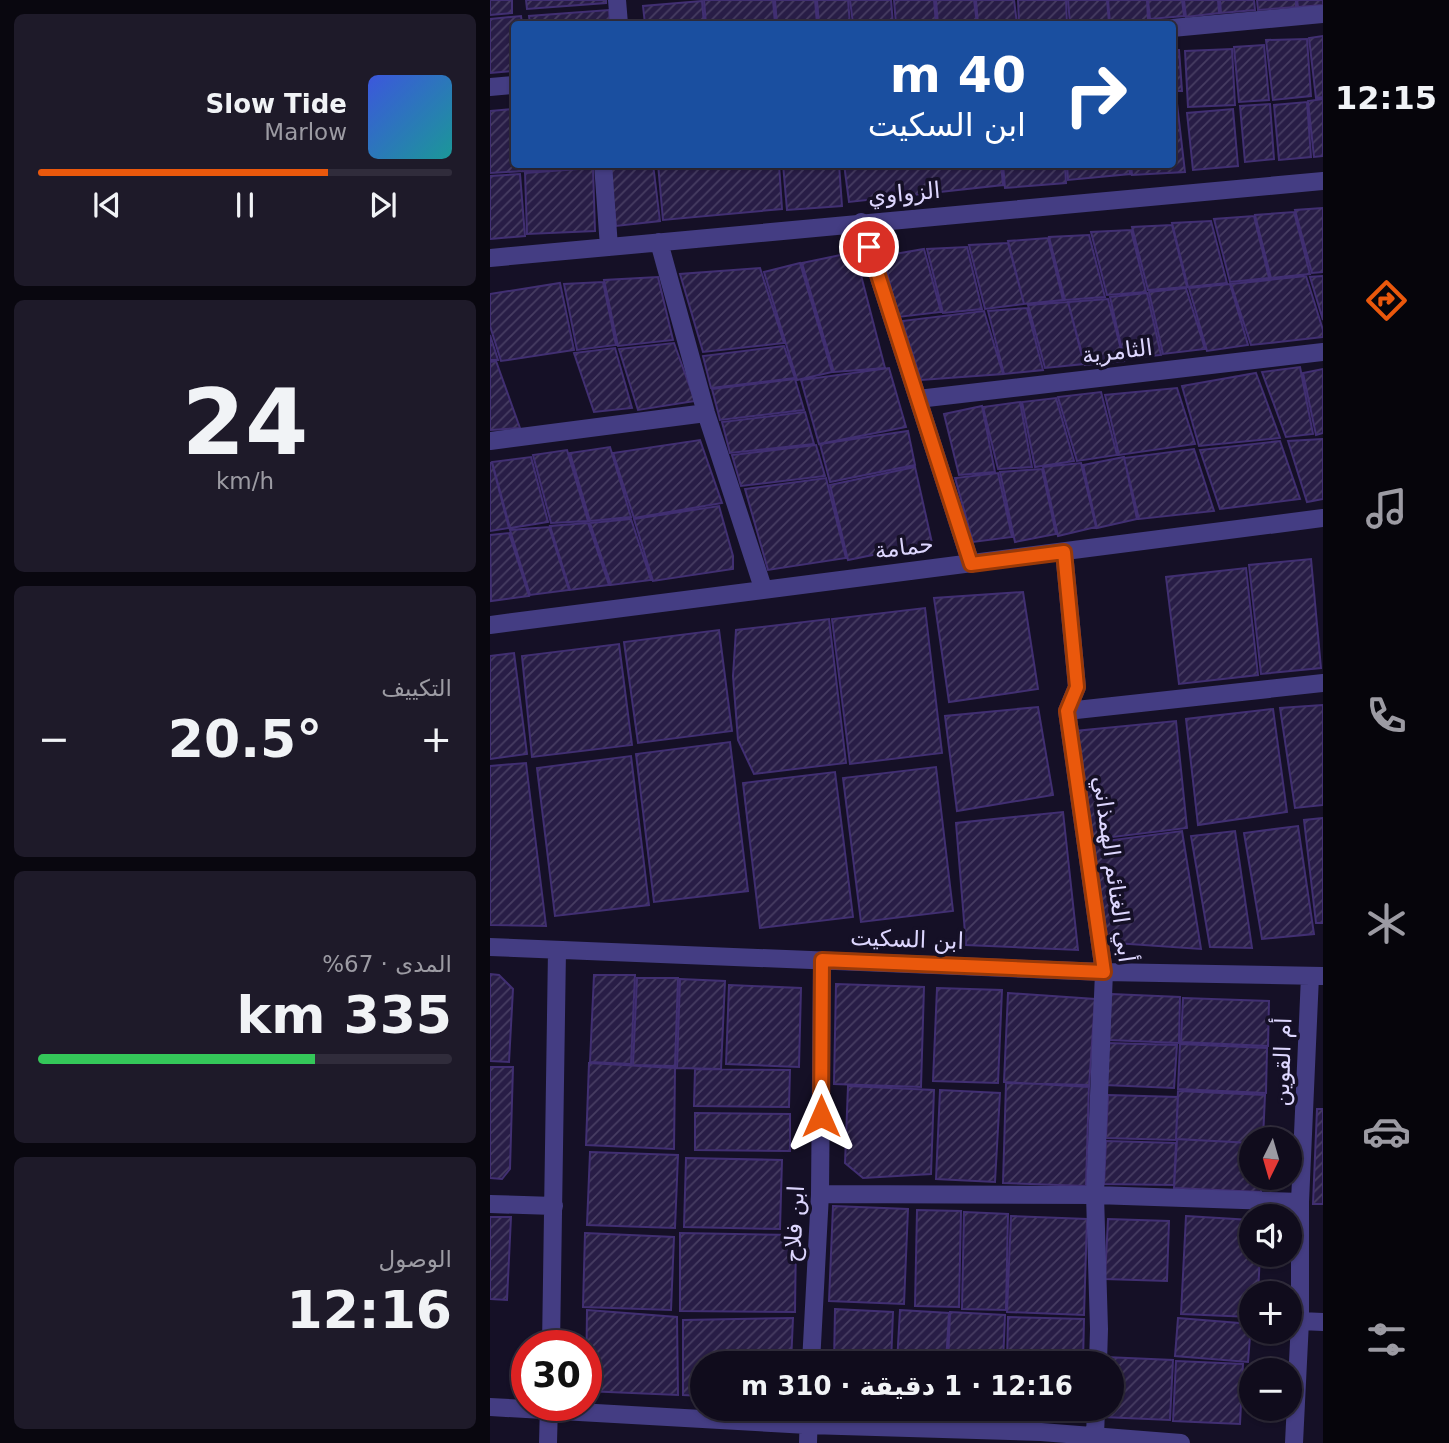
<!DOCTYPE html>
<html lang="ar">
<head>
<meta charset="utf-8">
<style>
	body { margin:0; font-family:"DejaVu Sans","Noto Naskh Arabic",sans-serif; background:#1e1a29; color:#f1f3f6; direction:rtl; height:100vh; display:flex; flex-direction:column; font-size:26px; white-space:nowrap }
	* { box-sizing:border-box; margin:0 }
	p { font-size:23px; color:#9c9ba3 }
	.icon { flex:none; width:38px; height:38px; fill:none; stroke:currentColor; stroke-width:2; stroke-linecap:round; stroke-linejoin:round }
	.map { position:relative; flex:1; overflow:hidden; direction:ltr }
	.drawer { display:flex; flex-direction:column; gap:14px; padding:14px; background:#09070f; width:490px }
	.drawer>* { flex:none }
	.top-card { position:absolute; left:21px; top:21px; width:665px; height:147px; border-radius:7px; box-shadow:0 2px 5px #0004,0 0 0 2px #302c3b; direction:rtl; background:#1a4fa0; color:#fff; overflow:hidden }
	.needle { width:46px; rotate:185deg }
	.fabs { position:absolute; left:749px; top:1127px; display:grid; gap:14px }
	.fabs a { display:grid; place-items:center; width:63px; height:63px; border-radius:50%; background:#100c1c; box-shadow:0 2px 5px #0004,0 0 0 2px #302c3b; font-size:35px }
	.speed { position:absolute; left:21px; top:1330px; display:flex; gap:14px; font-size:35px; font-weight:700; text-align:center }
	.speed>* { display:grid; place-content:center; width:91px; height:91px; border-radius:50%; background:#100c1c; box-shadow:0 2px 5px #0004,0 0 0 2px #302c3b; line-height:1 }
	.speed .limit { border:10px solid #d22; background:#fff; color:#111 }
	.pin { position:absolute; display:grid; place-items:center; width:60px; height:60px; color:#fff; margin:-30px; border:4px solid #fff; border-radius:50%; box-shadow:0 2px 7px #0007 }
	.me { position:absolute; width:77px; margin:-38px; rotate:0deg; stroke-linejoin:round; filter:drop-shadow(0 0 5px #0008) }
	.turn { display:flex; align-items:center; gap:24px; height:147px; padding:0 35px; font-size:32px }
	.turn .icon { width:91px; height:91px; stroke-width:2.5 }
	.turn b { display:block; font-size:49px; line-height:60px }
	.big { font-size:52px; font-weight:600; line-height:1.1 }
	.drawer .tile { flex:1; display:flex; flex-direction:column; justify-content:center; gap:10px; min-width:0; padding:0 24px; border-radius:10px; background:#1e1a29 }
	.drawer .dial { align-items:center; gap:0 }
	.dial b { font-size:91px; line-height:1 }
	.song { display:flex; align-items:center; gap:21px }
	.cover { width:84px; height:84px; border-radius:10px; background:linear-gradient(135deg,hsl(230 70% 55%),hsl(180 70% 35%)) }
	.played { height:7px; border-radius:4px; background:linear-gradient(90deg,#ea580c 70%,#302c3b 70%) }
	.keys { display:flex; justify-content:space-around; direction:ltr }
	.heat { display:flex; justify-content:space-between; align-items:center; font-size:38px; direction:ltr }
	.charge { height:10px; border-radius:5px; background:linear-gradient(90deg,#34c759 67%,#302c3b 0) }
	.trip { position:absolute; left:200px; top:1351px; width:434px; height:70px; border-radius:35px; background:#100c1c; box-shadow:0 2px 5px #0004,0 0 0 2px #302c3b; font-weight:600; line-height:70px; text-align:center; direction:rtl }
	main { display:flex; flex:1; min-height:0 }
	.menu { display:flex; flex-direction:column; width:126px; justify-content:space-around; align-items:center; background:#06050b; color:#9c9ba3 }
	.menu .icon { width:49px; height:49px }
	.menu .on { color:#ea580c }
	.menu b { font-size:32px; color:#f1f3f6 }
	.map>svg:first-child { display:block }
</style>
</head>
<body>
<main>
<nav class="menu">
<b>12:15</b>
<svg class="icon on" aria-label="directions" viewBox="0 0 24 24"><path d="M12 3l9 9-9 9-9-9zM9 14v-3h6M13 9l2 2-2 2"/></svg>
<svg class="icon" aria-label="music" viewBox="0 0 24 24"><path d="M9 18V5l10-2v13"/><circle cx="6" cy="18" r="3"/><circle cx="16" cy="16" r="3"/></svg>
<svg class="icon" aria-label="phone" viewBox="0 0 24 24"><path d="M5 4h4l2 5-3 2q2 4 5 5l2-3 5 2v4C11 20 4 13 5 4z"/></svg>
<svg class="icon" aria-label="climate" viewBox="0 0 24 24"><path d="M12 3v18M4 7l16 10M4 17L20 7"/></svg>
<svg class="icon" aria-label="car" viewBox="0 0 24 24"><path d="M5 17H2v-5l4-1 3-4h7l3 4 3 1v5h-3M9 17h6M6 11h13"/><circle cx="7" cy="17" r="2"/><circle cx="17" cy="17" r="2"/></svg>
<svg class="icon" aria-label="filters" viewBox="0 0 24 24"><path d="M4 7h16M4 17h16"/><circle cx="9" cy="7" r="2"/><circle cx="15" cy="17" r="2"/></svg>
</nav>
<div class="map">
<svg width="833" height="1443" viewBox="0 0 833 1443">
	<defs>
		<pattern id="building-hatch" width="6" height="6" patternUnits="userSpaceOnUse" patternTransform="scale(1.75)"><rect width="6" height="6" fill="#281d46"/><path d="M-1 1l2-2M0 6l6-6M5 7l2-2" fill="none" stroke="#473d62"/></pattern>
	</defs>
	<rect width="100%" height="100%" fill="#151026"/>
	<path fill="url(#building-hatch)" stroke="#412f72" stroke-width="2" d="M0,0H22V13L0,15Z
		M36,0H116V3L37,9Z
		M214,0H283L285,24H216Z
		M285,0H325L327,24H287Z
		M327,0H358L360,24H329Z
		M360,0H401L403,24H363Z
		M404,0H444L446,24H406Z
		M446,0H484L487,24H448Z
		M486,0H524L527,24H488Z
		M528,0H576L577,24H529Z
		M578,0H617L619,23L580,24Z
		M618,0H657L658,20L620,23Z
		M658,0H692L694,16L660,19Z
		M694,0H728L729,13L696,17Z
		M730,0H764L765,10L731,13Z
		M767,0H806V7L768,10Z
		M807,0H833V5L808,7Z
		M212,1L214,24H155L153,6Z
		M119,10L120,24H40L39,16Z
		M31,16L32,24H24V71L0,73V19Z
		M833,36V97L826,98L819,38Z
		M817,39L821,96L783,100L776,40Z
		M774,45L779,100L749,102L744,47Z
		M742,49L745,105L698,107L695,51Z
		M682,50H689L692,91H682Z
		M682,95H686L695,172L642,175L641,164H682Z
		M833,99V156L824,157L818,101Z
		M817,102L821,157L789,160L784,105Z
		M780,104L784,159L755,162L750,106Z
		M24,109V164H32L33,171L0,173V111Z
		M743,109L748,166L703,170L697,113Z
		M35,164H102V166L35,171Z
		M119,164H163L170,221L126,226Z
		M168,164H289L292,209L173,220Z
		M293,164H349L352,206L297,210Z
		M354,164H511L513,185L359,202Z
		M513,164H575L576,183L515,188Z
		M577,164H639L640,174L578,180Z
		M103,168L105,231L37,234L35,173Z
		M30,174L35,236L0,239V176Z
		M833,208V272L822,273L805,210Z
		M804,212L820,274L781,278L765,215Z
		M764,216L779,278L740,282L724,219Z
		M721,221L737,283L698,287L682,223Z
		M682,225L697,287L658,290L642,227Z
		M641,230L656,292L617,295L601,232Z
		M599,235L615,297L575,300L559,237Z
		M558,238L573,300L534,304L518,241Z
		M518,243L534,304L495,309L479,245Z
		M477,247L492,309L453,313L437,249Z
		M434,249L451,312L408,317L393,256Z
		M365,252L395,368L344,372L312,263Z
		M310,263L342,372L307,380L274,272Z
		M270,268L294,343L213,352L190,274Z
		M816,276L833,330V337L761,345L741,284Z
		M833,276V320L820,277Z
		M168,277L183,340L128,346L114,280Z
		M113,282L126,345L87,350L74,284Z
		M70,283L84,350L11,361L0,326V294Z
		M740,284L758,345L717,351L699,288Z
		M696,288L715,349L673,354L659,292Z
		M657,293L671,355L634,359L620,297Z
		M618,299L634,361L595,365L578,302Z
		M578,302L594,364L555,368L538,305Z
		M537,308L553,370L514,374L498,311Z
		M494,311L513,374L431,380L412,321Z
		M0,335L8,360H0Z
		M184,343L205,401L148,410L129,349Z
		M294,346L305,378L221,388L213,356Z
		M125,348L142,408L104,412L84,353Z
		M6,361L30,428L0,430V362Z
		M810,367L823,434L796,437L772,372Z
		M399,368L416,427L329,444L311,380Z
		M833,369V433L826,435L813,373Z
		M766,373L790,438L709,446L692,386Z
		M305,379L314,410L230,420L222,389Z
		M687,388L705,444L629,455L615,395Z
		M611,392L627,455L587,461L568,397Z
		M566,398L584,461L545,467L532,402Z
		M530,402L542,467L508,469L493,407Z
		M492,406L505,472L469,475L454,414Z
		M315,412L324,444L240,453L232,422Z
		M418,431L425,465L340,482L330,444Z
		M833,439V499L817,502L798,441Z
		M210,440L232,503L144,518L123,453Z
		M790,441L810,499L730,509L710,450Z
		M326,445L335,476L251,486L242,455Z
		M120,447L141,517L100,521L80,453Z
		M704,449L724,511L649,519L634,458Z
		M77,450L98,521L61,523L43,455Z
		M41,457L58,522L20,528L2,462Z
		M634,457L647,519L607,528L593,465Z
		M0,463H2L19,528L0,531Z
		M591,463L606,527L568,536L553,467Z
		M425,467L442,543L358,560L340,485Z
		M552,469L566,534L525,542L510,472Z
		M508,473L522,537L483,542L465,478Z
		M336,478L356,558L278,570L255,489Z
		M229,506L243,556V569L163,581L144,519Z
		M141,519L161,580L121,585L100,523Z
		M98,523L119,585L80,590L60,526Z
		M59,527L79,590L40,595L20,530Z
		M19,533L39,596L1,601L0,535Z
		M821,559L831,668L771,674L759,565Z
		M756,568L768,675L689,684L676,577Z
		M533,592L548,689L459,702L444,598Z
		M435,608L452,753L360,764L342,619Z
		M339,619L356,763L264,774L248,740L243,676L246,630Z
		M229,630L242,731L148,743L134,642Z
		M129,644L142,745L42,757L32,656Z
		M24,653L37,754L0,759V656Z
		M833,705V805L805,808L790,708Z
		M548,707L563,795L467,811L455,716Z
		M783,709L797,812L708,825L696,719Z
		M686,721L697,828L598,840L585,731Z
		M240,742L258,891L164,902L146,754Z
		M141,756L159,905L65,916L47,768Z
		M36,763L56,926L0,925V766Z
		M446,767L463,911L371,922L353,778Z
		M345,772L363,917L270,928L253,783Z
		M573,812L588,950L476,945L466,823Z
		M833,818V923H826L814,820Z
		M808,826L824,934L772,939L754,833Z
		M692,831L711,949L611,942L600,843Z
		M745,831L762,948L720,947L701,836Z
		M0,974L9,975L23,989L19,1062L0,1061Z
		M104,975H145L141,1064L100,1062Z
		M147,978H188L185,1066L143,1065Z
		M190,979L235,981L231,1069L187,1068Z
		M346,984L434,987L431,1087L344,1084Z
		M239,985L311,988L309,1067L236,1064Z
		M447,988L512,990L508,1083L443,1081Z
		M518,993L605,999L599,1087L514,1082Z
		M621,994L690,997L689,1043L619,1040Z
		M693,998L779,1001L778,1046L691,1042Z
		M617,1043L687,1045L684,1088L615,1085Z
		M690,1044L777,1048L776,1093L688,1089Z
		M99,1063L185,1068L184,1149L96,1145Z
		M0,1067H23L20,1169L12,1179L0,1178Z
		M205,1069L300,1070L299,1107L204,1106Z
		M516,1083L599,1085L596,1186L513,1183Z
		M358,1086L444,1090L441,1174L373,1178L355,1163Z
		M450,1090L510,1093L505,1182L446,1179Z
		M688,1091L775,1095L773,1139H761V1143L686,1139Z
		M618,1095L688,1097L686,1140L616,1138Z
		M827,1109H833V1204H823Z
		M205,1113L300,1114V1151L205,1150Z
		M687,1139L761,1143V1178H772L771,1192L684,1188Z
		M616,1141L686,1143L684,1185L614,1184Z
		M100,1152L188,1155L185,1228L97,1225Z
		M196,1158L292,1160L290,1229L194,1227Z
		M343,1206L418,1209L414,1304L339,1301Z
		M427,1210L471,1211L469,1307L425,1306Z
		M474,1212L518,1214L516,1310L472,1309Z
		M521,1216L597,1219L594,1315L517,1312Z
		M696,1216L761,1220V1255H770L768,1293H761V1317L691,1314Z
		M0,1217H21L17,1300L0,1299Z
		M618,1219L679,1221L677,1281L615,1279Z
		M95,1233L184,1237L181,1310L93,1307Z
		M190,1233L306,1235L305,1312L190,1311Z
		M345,1309L403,1312L401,1363H344Z
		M97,1310L187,1317L188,1395L96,1391Z
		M410,1310L459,1313L456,1363H407Z
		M460,1312L515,1315L513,1363H458Z
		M518,1317L594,1319L593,1363H517Z
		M303,1318L301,1363H212V1396L193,1395V1320Z
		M688,1318L761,1324L758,1362L685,1356Z
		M615,1357L683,1360L680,1420L613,1417V1409H621V1363H615Z
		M686,1361L753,1364L750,1424L683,1421Z
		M342,1409H400L399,1411Z"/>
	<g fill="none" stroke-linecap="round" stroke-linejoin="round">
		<path stroke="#443d83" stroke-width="18" d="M127,0L129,24
			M682,28L833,14
			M0,87L24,85
			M113,164L119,247
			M371,222L481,564
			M169,242L216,413L273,588
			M0,258L833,181
			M428,399L833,352
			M0,441L216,413
			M574,552L587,687L577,711L614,972L605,1195L609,1329L608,1363
			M0,625L833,518
			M577,711L833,683
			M0,947L614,972L833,976
			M330,1194L605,1195L810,1202
			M0,1204L64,1206
			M810,1321L833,1322
			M61,1346L67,950
			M321,1363L330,1194L332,960
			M0,1407L318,1425L551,1432L691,1443
			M605,1436L606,1409
			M58,1443L59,1405
			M318,1443L319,1409
			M804,1443L810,1321V1202L820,976"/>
	</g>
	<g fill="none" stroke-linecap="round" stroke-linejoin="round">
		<defs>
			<path id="route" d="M331,1116L332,960L614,972L577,711L587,687L574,552L481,564L379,247"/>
		</defs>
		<use href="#route" stroke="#983908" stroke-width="18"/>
		<use href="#route" stroke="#ea580c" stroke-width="12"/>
	</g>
	<g text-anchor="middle" stroke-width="7" stroke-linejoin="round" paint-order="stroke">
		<g font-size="23" fill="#ddd6fe" stroke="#151026">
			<text transform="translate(414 193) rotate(-5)" y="8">الزواوي</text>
			<text transform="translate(627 351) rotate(-7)" y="8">الثامرية</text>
			<text transform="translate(414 547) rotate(-7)" y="8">حمامة</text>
			<text transform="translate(624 869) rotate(82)" y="8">أبي الغنائم الهمذاني</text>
			<text transform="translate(417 939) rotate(2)" y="8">ابن السكيت</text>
			<text transform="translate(792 1062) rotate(-88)" y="8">أم القوين</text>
			<text transform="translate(304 1224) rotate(-87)" y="8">ابن فلاح</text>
		</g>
	</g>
</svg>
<div class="fabs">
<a><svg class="needle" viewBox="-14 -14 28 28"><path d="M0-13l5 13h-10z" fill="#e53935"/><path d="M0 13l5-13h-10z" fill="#9c9ba3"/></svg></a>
<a><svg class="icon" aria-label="sound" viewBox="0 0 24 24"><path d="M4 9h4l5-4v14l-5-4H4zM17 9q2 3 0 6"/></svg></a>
<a>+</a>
<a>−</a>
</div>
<div class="speed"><div class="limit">30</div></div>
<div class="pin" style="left:379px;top:247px;background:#d93025"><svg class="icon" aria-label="arrive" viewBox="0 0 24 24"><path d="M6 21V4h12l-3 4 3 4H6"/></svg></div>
<svg class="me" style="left:331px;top:1116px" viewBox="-20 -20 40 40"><path d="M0-17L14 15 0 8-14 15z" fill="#ea580c" stroke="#fff" stroke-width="4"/></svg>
<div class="trip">12:16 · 1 دقيقة · 310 m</div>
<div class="top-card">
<div class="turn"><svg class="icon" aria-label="right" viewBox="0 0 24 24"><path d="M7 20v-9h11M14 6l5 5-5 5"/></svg><div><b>40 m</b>ابن السكيت</div></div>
</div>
</div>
<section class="drawer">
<div class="tile">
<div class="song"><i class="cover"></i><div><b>Slow Tide</b><p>Marlow</p></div></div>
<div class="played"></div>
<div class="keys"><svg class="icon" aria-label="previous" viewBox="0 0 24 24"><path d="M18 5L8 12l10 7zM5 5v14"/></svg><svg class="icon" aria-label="pause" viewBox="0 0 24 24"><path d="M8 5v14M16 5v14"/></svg><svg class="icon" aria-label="next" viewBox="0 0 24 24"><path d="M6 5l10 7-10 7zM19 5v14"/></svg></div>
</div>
<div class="tile dial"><b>24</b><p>km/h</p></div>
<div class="tile"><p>التكييف</p>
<div class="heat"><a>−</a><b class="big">20.5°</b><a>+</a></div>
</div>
<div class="tile"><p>المدى · 67%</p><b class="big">335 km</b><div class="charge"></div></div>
<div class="tile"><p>الوصول</p><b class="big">12:16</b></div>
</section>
</main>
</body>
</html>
